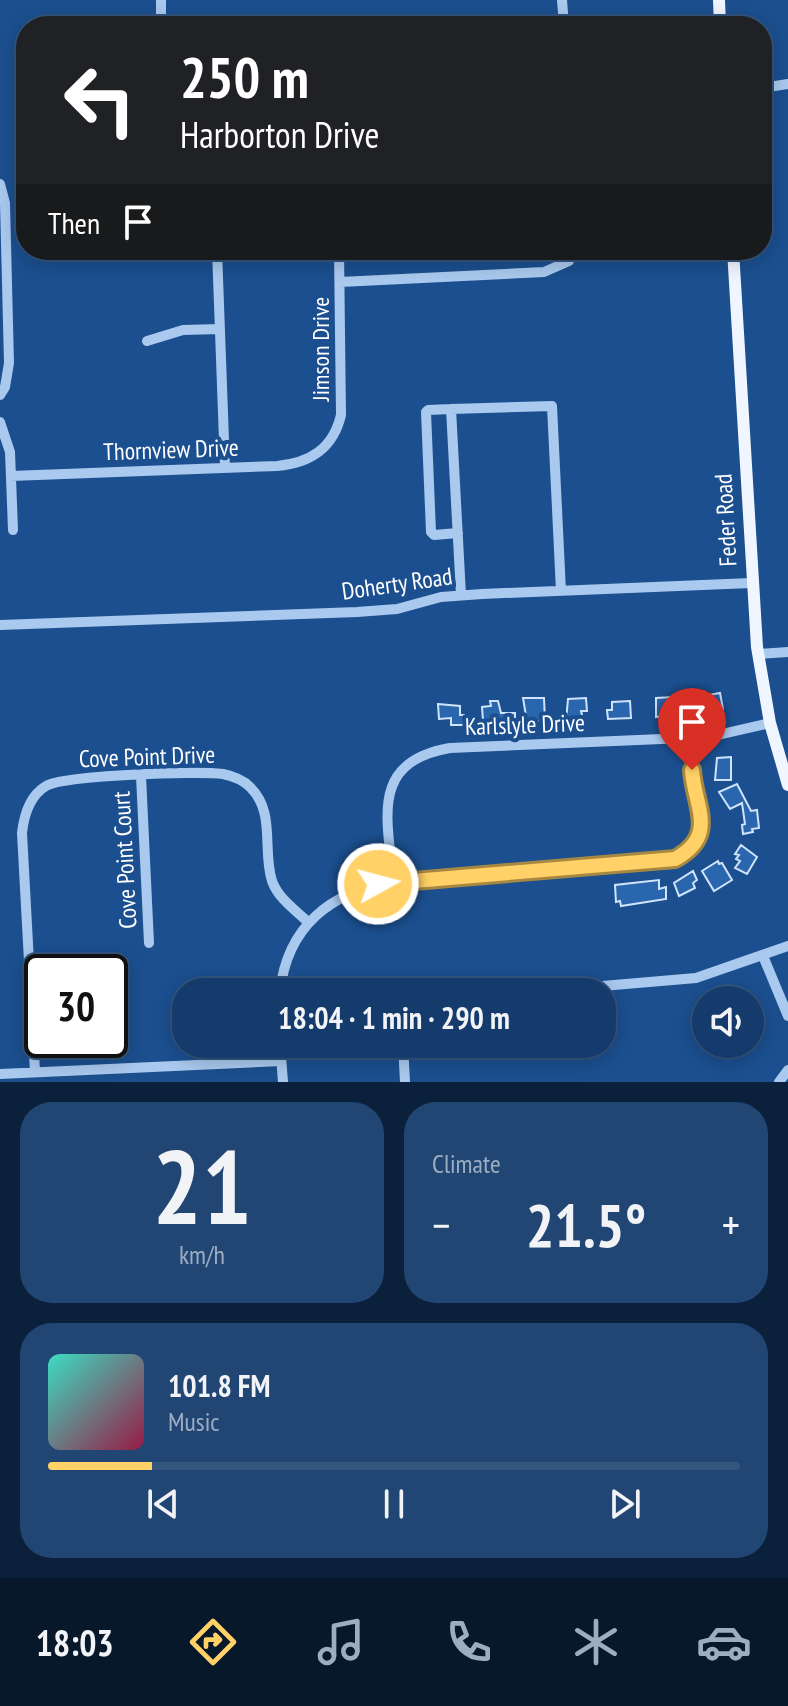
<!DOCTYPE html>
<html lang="en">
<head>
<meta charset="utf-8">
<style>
	body { margin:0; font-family:"PT Sans Narrow",sans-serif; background:#214673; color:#f1f3f6; height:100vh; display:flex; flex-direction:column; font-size:30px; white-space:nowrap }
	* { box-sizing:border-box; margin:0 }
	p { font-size:26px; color:#9dadc1 }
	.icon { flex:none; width:44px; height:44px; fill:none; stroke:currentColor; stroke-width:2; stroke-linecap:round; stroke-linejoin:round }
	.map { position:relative; height:1082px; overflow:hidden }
	.details { display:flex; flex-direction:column; gap:20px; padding:20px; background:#0b203b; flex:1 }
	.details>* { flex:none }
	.banner { position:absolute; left:16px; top:16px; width:756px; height:244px; border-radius:32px; box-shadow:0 4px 20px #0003,0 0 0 2px #33557e; background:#202124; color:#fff; overflow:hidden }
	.controls { position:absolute; left:692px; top:986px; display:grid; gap:16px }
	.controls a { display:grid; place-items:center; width:72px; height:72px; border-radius:50%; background:#143b6b; box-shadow:0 4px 20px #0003,0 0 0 2px #33557e; font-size:40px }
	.speed { position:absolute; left:24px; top:954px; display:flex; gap:16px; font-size:40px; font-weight:700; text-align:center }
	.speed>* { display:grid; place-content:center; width:104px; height:104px; border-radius:50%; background:#143b6b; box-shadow:0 4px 20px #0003,0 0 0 2px #33557e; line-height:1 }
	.speed .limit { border:4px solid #111; border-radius:12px; background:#fff; color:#111 }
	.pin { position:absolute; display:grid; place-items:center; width:68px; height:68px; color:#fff; margin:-82px -34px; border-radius:50% 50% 50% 0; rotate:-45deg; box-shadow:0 0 8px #0007 }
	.pin .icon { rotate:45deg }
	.me { position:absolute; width:88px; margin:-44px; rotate:83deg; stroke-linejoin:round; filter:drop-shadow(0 0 6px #0008) }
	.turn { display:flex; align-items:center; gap:28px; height:168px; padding:0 32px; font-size:36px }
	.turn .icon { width:104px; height:104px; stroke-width:2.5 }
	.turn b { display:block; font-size:56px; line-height:68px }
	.then { display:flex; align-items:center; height:76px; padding:0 32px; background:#0003; gap:16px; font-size:30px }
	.big { font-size:60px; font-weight:700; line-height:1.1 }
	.details .widget { flex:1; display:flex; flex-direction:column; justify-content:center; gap:12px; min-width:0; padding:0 28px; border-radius:32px; background:#214673 }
	.details .dial { align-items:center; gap:0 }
	.dial b { font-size:104px; line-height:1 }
	.song { display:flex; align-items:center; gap:24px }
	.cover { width:96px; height:96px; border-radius:12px; background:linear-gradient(135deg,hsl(170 70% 55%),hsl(340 70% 35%)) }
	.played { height:8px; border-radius:4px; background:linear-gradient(90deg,#ffd166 15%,#33557e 15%) }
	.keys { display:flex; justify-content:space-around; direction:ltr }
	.heat { display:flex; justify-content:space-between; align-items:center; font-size:44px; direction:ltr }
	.details .tiles { flex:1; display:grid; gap:20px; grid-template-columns:1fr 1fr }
	.widget:last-child { grid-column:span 2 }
	.trip { position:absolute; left:172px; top:978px; width:444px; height:80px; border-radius:32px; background:#143b6b; box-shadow:0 4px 20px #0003,0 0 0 2px #33557e; font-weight:700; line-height:80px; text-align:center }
	.dock { display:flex; height:128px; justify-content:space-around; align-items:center; background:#08182b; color:#9dadc1 }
	.dock .icon { width:56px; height:56px }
	.dock .on { color:#ffd166 }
	.dock b { font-size:36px; color:#f1f3f6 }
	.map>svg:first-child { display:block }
</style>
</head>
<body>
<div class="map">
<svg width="788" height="1082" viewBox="0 0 788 1082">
	<rect width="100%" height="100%" fill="#1b4f8f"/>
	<path fill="#2a66ad" stroke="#cfe3fa" stroke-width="2" d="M720,693L723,709L704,713L703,696Z
		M674,697L675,714L656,717V698Z
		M523,698H544L545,721L527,722Z
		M586,698L587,711H581L582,715L575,721H566L568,699Z
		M490,701H498L501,713H515V719L505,720L506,724H495V720L483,721L482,707L491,706Z
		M630,701L631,718L608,719L607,710H612V702Z
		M438,704L460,706V715H464V725H451V718L439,719Z
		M731,757V780H715L717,758Z
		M737,784L751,811L757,810L759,828L752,829L753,832L743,834L742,825L745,824L742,803L730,809L719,792Z
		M741,845L757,857L747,874L735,868L740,861L736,859L739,855L735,854Z
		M718,861L719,864L722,863L732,880L714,891L702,871Z
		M693,871L697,880L693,883L695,888L679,896L674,883Z
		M659,880V889L666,887V899L621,906L620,901L616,902L615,885Z"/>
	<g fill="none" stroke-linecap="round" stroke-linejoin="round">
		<path stroke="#a9c9ee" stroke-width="10" d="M161,0V26
			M562,0L564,26
			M762,88L788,84
			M0,184L5,203L9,363L5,387L0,395
			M217,250L225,468
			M340,282L544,272L569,261
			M147,341L183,330L219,329
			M451,409L428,410L426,412L431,532L434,535L458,533
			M0,422L10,452L13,530
			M11,476L277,466C310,463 333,449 341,415L339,250
			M461,595L451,409L552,406L561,591
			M0,625L357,612L397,609L441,597L482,594L751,583
			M758,654L788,652
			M141,776L149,943
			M393,881C388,819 369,762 450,748L709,737L770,723
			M763,956L788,1016
			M280,992C287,926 331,892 393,881L665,861L684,854L697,839L701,830L702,811L693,782L692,738
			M532,992L696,978L788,946
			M280,1044L283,1082
			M403,1044L405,1082
			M35,1072L22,833C24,815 29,796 46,786C64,775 199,771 223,774C233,776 243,780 250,787C276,812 262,850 272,881C278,898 295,910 308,922
			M0,1074L281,1061
			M779,1082L788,1070"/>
		<path stroke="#f0f6ff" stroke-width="12" d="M719,0L720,26
			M733,250L757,647L770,723L788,785"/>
	</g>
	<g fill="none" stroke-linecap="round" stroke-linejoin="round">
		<defs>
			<path id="route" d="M378,884L675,859C719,835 694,806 692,770"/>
		</defs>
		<use href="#route" stroke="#a68842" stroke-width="20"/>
		<use href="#route" stroke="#ffd166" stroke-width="14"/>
	</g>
	<g text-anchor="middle" stroke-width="8" stroke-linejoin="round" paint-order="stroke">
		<g font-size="24" fill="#fff" stroke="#1b4f8f">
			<text transform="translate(321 349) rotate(-90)" y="8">Jimson Drive</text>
			<text transform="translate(171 450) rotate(-2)" y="8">Thornview Drive</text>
			<text transform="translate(726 520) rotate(-93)" y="8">Feder Road</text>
			<text transform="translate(397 584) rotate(-8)" y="8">Doherty Road</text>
			<text transform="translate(525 725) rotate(-2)" y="8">Karlslyle Drive</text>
			<text transform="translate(147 757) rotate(-2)" y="8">Cove Point Drive</text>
			<text transform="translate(125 860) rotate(-93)" y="8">Cove Point Court</text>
		</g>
	</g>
</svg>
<div class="controls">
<a><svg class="icon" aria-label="sound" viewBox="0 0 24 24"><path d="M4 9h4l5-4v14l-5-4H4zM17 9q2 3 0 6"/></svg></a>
</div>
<div class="speed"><div class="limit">30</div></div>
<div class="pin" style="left:692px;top:770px;background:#d93025"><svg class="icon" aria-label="arrive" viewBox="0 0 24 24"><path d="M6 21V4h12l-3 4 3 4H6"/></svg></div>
<svg class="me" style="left:378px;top:884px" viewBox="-20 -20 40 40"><circle r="17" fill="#ffd166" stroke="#fff" stroke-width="3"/><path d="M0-11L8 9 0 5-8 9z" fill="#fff"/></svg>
<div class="trip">18:04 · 1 min · 290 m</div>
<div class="banner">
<div class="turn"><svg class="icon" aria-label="left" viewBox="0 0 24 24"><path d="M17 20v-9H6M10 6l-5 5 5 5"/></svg><div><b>250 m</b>Harborton Drive</div></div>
<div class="then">Then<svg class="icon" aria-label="arrive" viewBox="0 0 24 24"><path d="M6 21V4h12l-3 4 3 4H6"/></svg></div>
</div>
</div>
<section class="details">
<div class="tiles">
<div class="widget dial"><b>21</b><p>km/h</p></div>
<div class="widget"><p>Climate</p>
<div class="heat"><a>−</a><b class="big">21.5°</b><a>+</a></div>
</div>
<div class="widget">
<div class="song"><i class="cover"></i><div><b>101.8 FM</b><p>Music</p></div></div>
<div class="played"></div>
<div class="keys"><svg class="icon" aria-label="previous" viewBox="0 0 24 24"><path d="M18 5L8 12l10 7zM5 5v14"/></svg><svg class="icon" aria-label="pause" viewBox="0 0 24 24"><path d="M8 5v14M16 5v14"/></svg><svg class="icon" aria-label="next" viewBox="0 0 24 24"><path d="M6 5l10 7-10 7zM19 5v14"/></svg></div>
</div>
</div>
</section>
<nav class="dock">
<b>18:03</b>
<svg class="icon on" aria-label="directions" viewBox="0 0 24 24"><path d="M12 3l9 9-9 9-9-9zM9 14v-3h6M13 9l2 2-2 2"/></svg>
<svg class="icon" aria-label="music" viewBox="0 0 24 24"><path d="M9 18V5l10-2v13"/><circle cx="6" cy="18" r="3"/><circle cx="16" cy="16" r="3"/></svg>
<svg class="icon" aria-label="phone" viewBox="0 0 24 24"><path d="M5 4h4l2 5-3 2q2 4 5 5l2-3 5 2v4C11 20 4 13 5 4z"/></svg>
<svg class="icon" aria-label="climate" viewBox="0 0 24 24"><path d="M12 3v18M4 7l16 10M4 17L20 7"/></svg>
<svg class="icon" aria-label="car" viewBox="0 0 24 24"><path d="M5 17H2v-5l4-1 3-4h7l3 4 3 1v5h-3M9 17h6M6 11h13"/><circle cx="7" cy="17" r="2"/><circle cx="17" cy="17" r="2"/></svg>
</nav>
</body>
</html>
